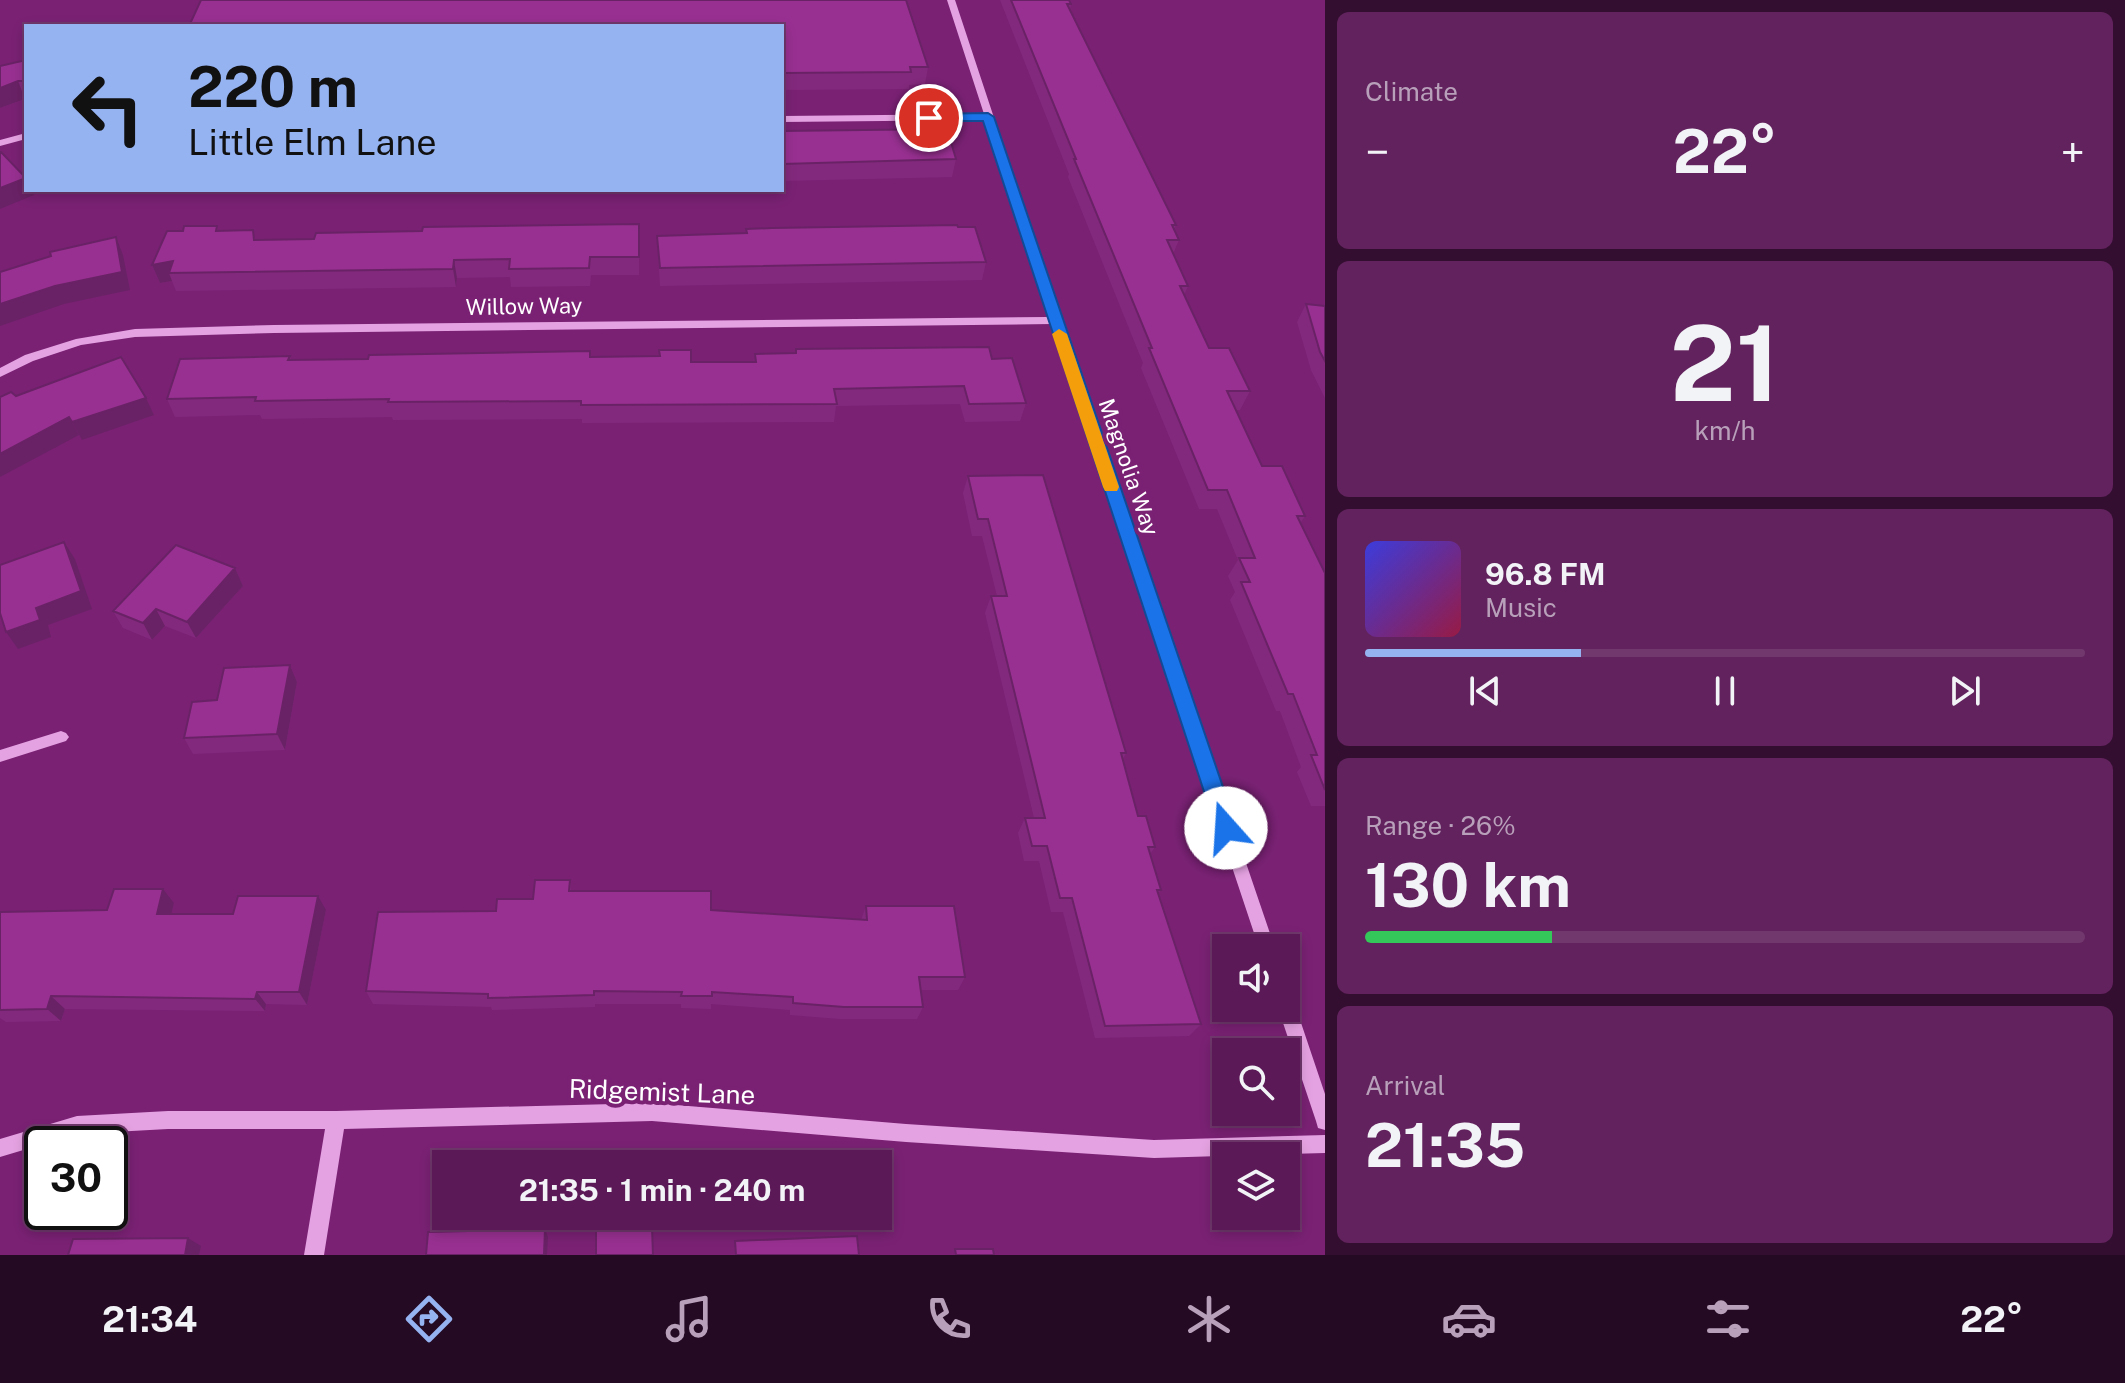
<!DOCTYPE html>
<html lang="en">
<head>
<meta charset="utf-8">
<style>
	body { margin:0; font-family:"Public Sans",sans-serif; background:#62225d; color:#f1f3f6; height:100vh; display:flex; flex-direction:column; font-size:30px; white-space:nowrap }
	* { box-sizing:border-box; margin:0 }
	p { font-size:26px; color:#b8a0ba }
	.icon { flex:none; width:44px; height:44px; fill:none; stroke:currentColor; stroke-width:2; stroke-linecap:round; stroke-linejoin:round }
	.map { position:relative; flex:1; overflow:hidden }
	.side { display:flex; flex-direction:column; gap:12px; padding:12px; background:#330e30; width:800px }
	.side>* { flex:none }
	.banner { position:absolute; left:24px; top:24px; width:760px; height:168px; border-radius:0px; box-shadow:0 4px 12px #0003,0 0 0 2px #71386d; background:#95b2f1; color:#111; overflow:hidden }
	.controls { position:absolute; left:1212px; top:934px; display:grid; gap:16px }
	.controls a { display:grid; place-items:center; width:88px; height:88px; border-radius:0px; background:#5c1957; box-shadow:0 4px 12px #0003,0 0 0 2px #71386d; font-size:40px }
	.speed { position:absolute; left:24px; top:1126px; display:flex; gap:16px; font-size:40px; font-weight:700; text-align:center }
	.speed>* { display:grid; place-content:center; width:104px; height:104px; border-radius:50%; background:#5c1957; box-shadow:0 4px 12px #0003,0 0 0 2px #71386d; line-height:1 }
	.speed .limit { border:4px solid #111; border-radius:12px; background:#fff; color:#111 }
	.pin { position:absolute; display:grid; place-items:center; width:68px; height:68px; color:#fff; margin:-34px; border:4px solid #fff; border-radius:50%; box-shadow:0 2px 8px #0007 }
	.me { position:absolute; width:88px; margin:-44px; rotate:341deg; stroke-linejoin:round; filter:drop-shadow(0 0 6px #0008) }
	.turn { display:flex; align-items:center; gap:28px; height:168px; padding:0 32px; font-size:36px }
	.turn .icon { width:104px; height:104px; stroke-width:2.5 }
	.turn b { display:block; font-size:56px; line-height:68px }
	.big { font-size:60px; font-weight:700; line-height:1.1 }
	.side .widget { flex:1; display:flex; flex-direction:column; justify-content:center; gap:12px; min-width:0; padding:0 28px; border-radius:12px; background:#62225d }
	.side .dial { align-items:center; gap:0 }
	.dial b { font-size:104px; line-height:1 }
	.song { display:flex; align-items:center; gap:24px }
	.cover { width:96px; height:96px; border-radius:12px; background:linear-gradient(135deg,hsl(240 70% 55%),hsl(340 70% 35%)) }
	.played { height:8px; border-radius:4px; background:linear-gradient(90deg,#95b2f1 30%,#71386d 30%) }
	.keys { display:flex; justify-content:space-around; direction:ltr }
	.heat { display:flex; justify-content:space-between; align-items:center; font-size:44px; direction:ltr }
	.charge { height:12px; border-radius:6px; background:linear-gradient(90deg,#34c759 26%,#71386d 0) }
	.trip { position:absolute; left:432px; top:1150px; width:460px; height:80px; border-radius:0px; background:#5c1957; box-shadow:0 4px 12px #0003,0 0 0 2px #71386d; font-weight:700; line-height:80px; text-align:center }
	.menu { display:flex; height:128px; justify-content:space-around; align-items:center; background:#250a23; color:#b8a0ba }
	.menu .icon { width:56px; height:56px }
	.menu .selected { color:#95b2f1 }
	.menu b { font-size:36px; color:#f1f3f6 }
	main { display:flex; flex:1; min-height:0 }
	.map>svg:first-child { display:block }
</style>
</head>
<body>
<main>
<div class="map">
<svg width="1325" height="1255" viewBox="0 0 1325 1255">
	<rect width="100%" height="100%" fill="#7a2174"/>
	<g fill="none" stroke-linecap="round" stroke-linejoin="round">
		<path fill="#e5a2e2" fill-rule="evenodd" d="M947,0H955L1061,320L1275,948H1259L1051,324L274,333L135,337L81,345L33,361L0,377V368L25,355L76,339L135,329L274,325L1048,317L985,120L782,122V116L984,114Z
			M26,133V139L0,146V140Z
			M61,731L66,733L69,737L66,741L0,762V750Z
			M1286,996L1292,999L1295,1005L1325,1094V1130L1318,1128L1316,1121L1278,1008H1286Z
			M652,1103L906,1124L1154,1140L1325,1135V1153L1154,1158L906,1142L652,1121L344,1129L324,1255H304L325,1129H168L77,1134L0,1157V1139L77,1116L168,1111H336Z"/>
	</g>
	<path fill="#83297d" d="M1000,0H1069L1071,4L1070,9L1176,225L1174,229L1179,240L1173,254L1188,286L1184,295L1209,348L1250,391L1240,410H1236L1262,466L1305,516L1300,524L1325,573V806H1311L1297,772L1301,767L1280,711H1276L1230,600L1235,592L1228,576L1238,560L1217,509H1199L1141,368L1143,363L1068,177L1069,174Z
		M782,26L928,67L925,84L909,85V89L782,90Z
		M26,60V99L0,108V66Z
		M782,131L956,159L952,177L782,181Z
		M48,190H85L84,193L50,194Z
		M639,224V275H591L590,286L511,287L510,277L457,278L456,287L176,291L172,281L160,283L152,265L219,231L256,240L314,239Z
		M958,227L986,262L982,280L660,286L657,236L746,233V229Z
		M1306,304L1325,306V398L1311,370L1297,322Z
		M796,349L992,359L1026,403L1020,421L965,422L960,404L836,406L834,422L582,423V419L393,420L392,417L262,419L260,415L175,417L167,399L290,356L291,360L591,357L691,362H755V354L795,353Z
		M968,476L1126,753L1123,759L1138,816L1155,847L1150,854L1161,890L1158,893L1201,1024L1189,1036L1095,1038L1063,912H1051L1039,861H1024L1018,833L1025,818H1034L985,613L991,596H997L982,536H972L963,493Z
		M235,568L243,586L196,638L165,626L152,640L123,628L113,611Z
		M290,665L297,682L285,750L193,754L184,738L217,700Z
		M570,880L571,891L711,910L861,920L866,906L965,977L958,990H921L923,1007L917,1019H840L790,1015V1010L711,1004V1009L681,1008V1004H595V1007L492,1010L491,1007L373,1004L366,991L496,911L533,899Z
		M174,903L171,914H233L326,910L307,1005L266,1004L265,1011L65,1009L61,1021L6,1022L0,1018V912L107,910Z"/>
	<path fill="#6a2266" d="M18,81L25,99L0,108V88Z
		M26,178V190H32L34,195L0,209V188Z
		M116,237L123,255L130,290L64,304L0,326V304Z
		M454,260L457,278L456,287L453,269Z
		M173,261L169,273L172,281L160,283L152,265Z
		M146,398L154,415L82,440L72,422Z
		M69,417L79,435L0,477V454Z
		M64,542L75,559L92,609L48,625L51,637L18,649L6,632Z
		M235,568L243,586L196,638L187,622Z
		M156,609L165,626L152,640L143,623Z
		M290,665L297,682L285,750L277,734Z
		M163,889L174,903L168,928L157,914Z
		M318,896L326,910L307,1005L299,992Z
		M257,992L266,1004L265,1011L255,999Z
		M51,996L65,1009L61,1021L47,1009Z
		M545,1229L548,1237L547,1255H544Z
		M188,1238L201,1246L199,1255H185Z"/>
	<path fill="#983091" stroke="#6a2266" stroke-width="2" d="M201,0H906L928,67H910L911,72L782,73V26H189Z
		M1011,0H1069L1071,4H1067L1176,225H1172L1179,240H1167L1188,286H1180L1209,348H1229L1250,391H1227L1262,466H1282L1305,516H1297L1325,573V790L1311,755H1317L1293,694H1288L1241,582H1250L1239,558H1255L1227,490H1208L1149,348H1152L1074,159H1076Z
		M26,60V81H18L0,88V66Z
		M947,129L956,159L782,164V131Z
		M0,152H1L26,178L0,188Z
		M639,224V257H590L589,268L509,269L510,259L454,260L453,269L169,273L173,261L152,265L167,231H183L184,226H217L216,231L253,230L254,240L314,239L316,233L422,231L423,227Z
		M957,225L958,227H975L986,262L660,268L657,236L747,233L746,229L772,228Z
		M116,237L122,272L55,286L0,304V272L51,256L50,252Z
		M1306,304L1325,306V361L1320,352Z
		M989,347L992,359L1012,358L1026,403L969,404L964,386L834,389L837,404L581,405V401L388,402L389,399L255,401L256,397L167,399L180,359L290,356L288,360L368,359L369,355L590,351V357L660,356L659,350H691V362H756L755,354L796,353V349Z
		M121,357L146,398L72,422L69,417L0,454V397L11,392L16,396Z
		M1043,475L1126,753H1121L1138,816H1146L1155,847H1148L1161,890H1157L1201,1024L1105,1026L1072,898H1060L1047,846H1032L1025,818H1045L991,596H1007L988,519H978L968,476Z
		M64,542L81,591L36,608L40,620L6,632L0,613V565Z
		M176,545L235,568L187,622L156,609L143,623L113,611Z
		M290,665L277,734L184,738L192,702L217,700L224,668Z
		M535,880H570L569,891H711V910L867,920L866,906H954L965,977H919L923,1007H844L793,1003V997L712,992V996H681L682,992L594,991V995L488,998V994L366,991L378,912L496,911L497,899H533Z
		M114,889H163L157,914H233L238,896H318L299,992H257L255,999L51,996L47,1009L0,1010V912L107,910Z
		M652,1227L653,1255H596V1228Z
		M545,1229L544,1255H426L428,1232Z
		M857,1236L859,1255H736L735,1241Z
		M188,1238L185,1255H68L73,1239Z
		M955,1249H993L994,1255H956Z"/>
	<path fill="#1a73e8" stroke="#114b97" stroke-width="2" d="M988,113L994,117L1237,828L1233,835L1226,838L1219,835L1216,828L983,121H929L923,118L929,114Z"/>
	<path fill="#f59e0b" d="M1059,329L1067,334L1119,487L1117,491H1105L1103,487L1052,334Z"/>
	<g text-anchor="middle" stroke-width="8" stroke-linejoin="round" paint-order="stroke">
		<g font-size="22" fill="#fff" stroke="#7a2174">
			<text transform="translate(524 306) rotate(-1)" y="8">Willow Way</text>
			<text transform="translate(1129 467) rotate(71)" y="8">Magnolia Way</text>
		</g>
		<g font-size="26" fill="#fff" stroke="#7a2174">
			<text transform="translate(662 1092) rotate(2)" y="9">Ridgemist Lane</text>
		</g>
	</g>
</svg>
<div class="controls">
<a><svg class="icon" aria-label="sound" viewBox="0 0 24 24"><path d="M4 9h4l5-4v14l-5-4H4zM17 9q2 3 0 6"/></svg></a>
<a><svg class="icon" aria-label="search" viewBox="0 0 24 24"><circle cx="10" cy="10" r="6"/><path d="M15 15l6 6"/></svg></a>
<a><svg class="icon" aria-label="layers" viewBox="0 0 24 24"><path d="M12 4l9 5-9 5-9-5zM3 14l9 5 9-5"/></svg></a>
</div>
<div class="speed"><div class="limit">30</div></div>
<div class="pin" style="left:929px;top:118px;background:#d93025"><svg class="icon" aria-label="arrive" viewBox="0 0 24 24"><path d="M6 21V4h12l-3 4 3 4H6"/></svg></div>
<svg class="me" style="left:1226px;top:828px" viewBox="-20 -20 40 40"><circle r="19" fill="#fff"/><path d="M0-13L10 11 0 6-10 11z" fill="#1a73e8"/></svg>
<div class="trip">21:35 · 1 min · 240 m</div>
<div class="banner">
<div class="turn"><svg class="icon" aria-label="left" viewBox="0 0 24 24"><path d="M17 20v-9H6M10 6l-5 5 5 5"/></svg><div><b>220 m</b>Little Elm Lane</div></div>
</div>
</div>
<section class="side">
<div class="widget"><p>Climate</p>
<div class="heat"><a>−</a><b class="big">22°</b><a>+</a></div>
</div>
<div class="widget dial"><b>21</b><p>km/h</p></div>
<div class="widget">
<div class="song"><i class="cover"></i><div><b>96.8 FM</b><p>Music</p></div></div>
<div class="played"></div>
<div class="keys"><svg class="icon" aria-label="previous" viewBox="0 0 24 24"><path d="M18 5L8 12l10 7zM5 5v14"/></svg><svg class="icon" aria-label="pause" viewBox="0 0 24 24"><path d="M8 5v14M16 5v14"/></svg><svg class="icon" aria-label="next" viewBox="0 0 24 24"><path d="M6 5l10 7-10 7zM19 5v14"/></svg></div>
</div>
<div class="widget"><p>Range · 26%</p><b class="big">130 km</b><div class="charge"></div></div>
<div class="widget"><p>Arrival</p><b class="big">21:35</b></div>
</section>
</main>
<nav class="menu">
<b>21:34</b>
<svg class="icon selected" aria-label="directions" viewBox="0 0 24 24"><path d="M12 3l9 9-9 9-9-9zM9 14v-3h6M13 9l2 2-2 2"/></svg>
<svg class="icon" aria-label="music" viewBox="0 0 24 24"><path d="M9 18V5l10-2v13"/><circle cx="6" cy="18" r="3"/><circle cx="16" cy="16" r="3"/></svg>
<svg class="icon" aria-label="phone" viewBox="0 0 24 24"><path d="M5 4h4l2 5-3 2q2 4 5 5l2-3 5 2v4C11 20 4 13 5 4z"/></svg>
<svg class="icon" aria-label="climate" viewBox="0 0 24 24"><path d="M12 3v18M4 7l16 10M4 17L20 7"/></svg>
<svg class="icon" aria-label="car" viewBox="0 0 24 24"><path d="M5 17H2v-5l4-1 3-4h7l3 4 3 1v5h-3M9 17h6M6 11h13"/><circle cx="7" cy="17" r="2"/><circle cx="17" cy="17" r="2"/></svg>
<svg class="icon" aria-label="filters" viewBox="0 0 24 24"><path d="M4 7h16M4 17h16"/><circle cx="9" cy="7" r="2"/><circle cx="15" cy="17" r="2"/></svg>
<b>22°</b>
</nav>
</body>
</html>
